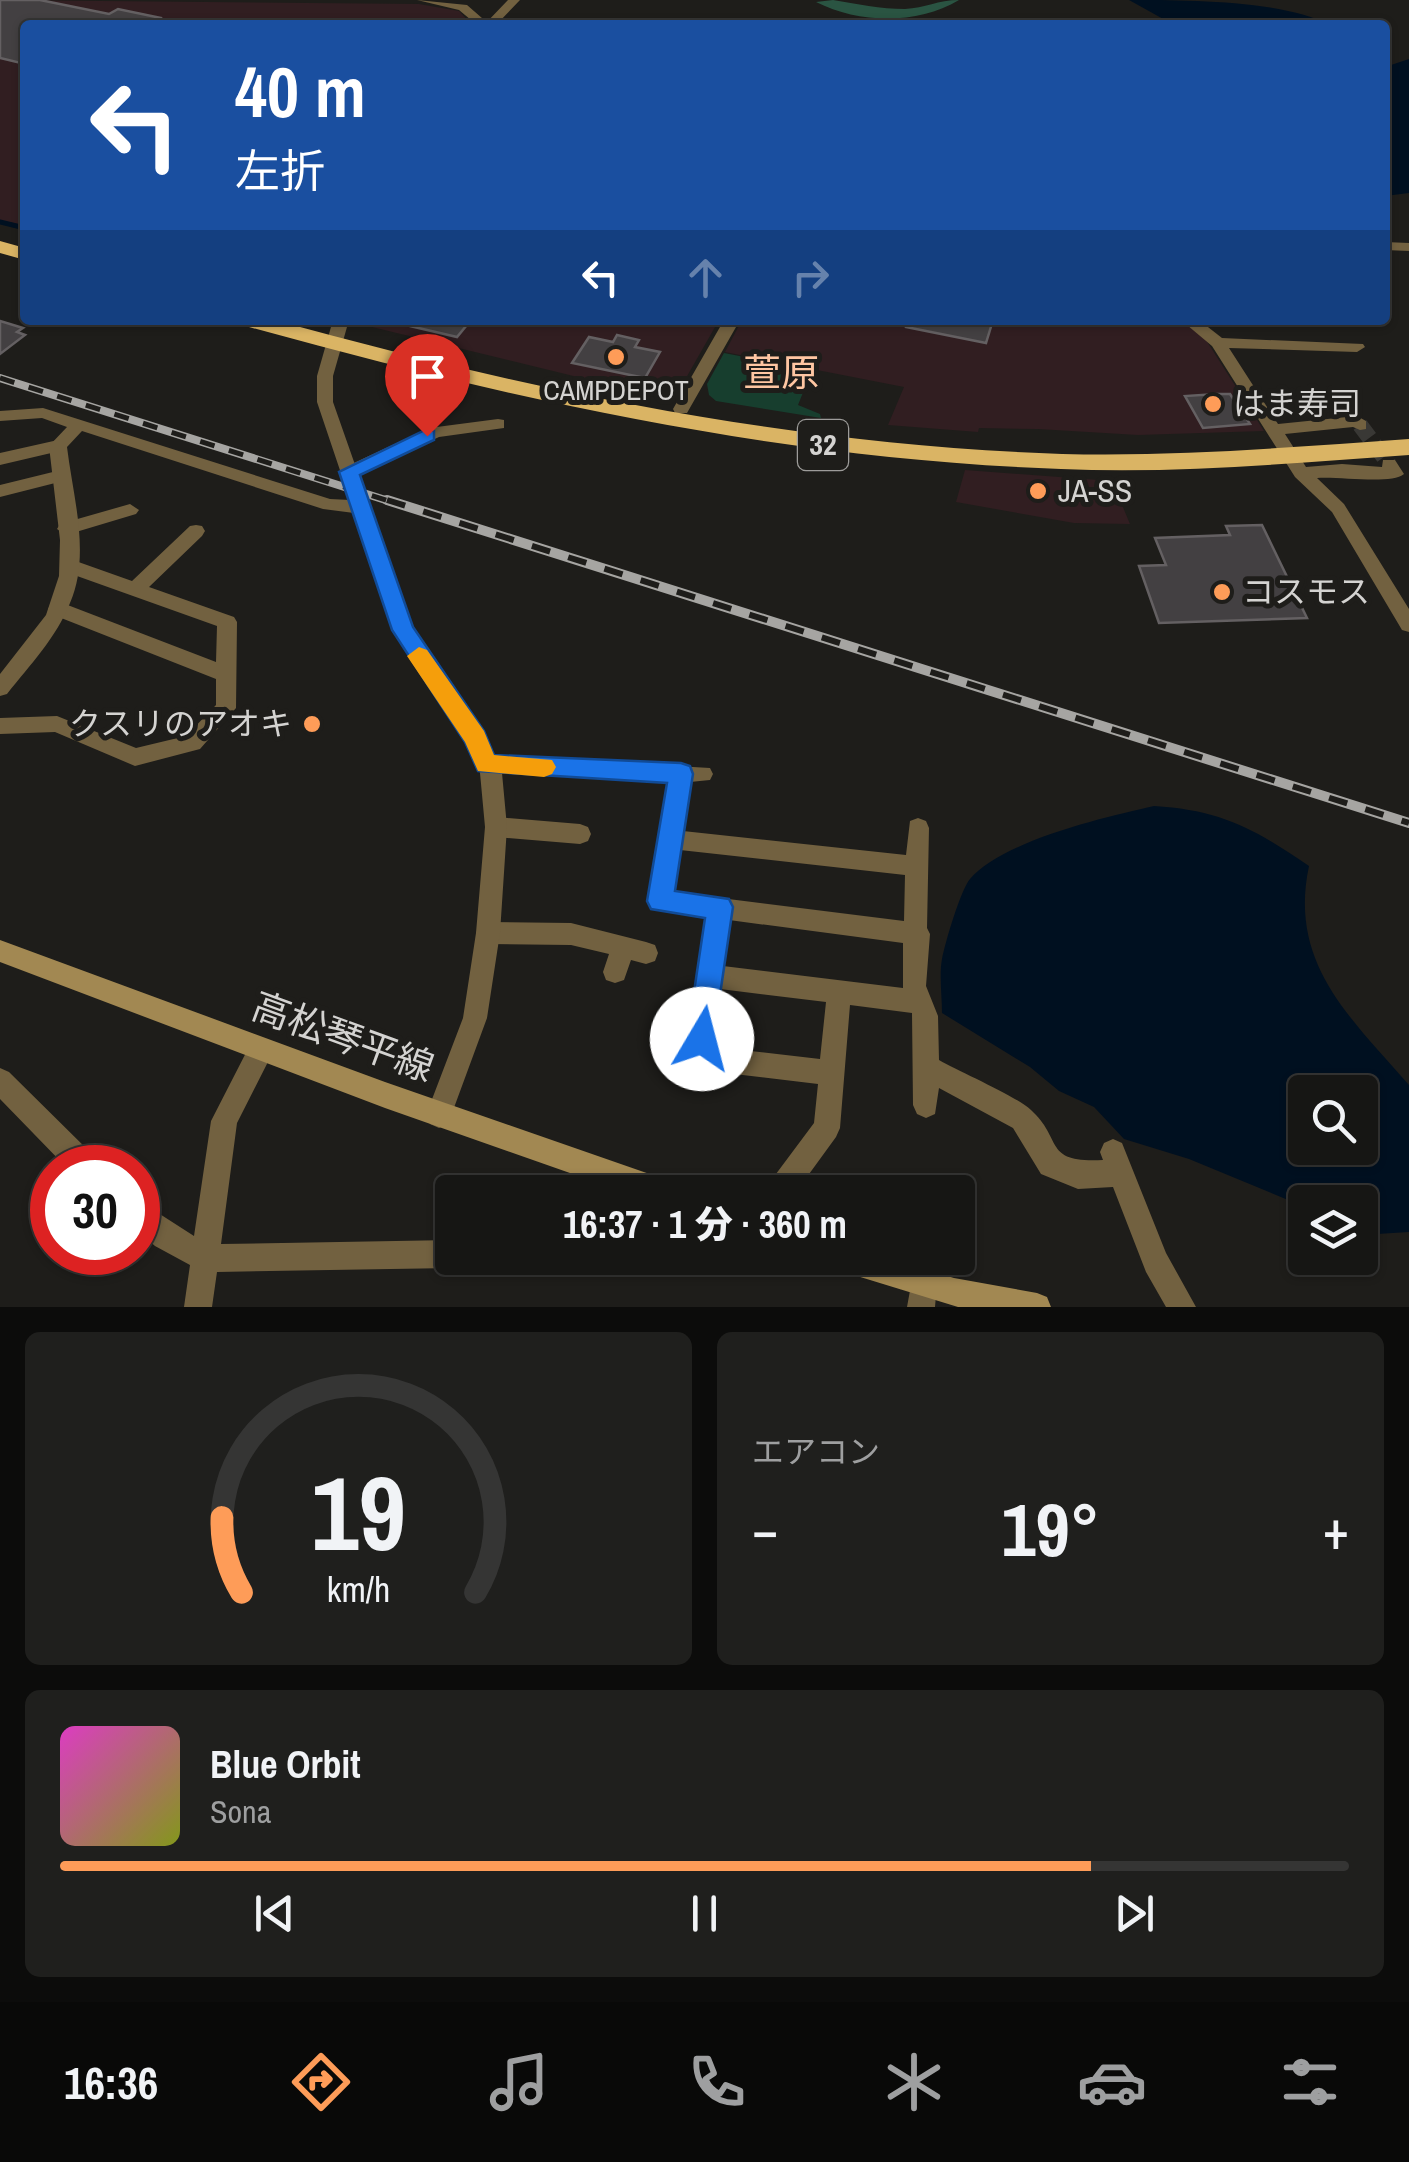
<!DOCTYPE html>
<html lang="ja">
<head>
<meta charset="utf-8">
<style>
	body { margin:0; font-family:"Archivo Narrow","Noto Sans JP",sans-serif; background:#1f1f1d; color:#f1f3f6; height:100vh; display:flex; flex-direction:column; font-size:38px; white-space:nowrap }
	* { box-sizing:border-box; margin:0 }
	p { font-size:32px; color:#9e9fa0 }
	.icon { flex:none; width:55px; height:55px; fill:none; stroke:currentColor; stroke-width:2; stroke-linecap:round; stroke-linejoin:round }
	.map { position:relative; height:1307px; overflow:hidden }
	.sheet { display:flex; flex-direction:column; gap:25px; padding:25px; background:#0c0c0b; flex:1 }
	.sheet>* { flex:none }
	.banner { position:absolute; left:20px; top:20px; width:1370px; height:305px; border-radius:10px; box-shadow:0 2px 8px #0004,0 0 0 2px #353534; background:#1a4fa0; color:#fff; overflow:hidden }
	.fabs { position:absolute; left:1288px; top:1075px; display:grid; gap:20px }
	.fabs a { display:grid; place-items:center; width:90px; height:90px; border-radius:10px; background:#161614; box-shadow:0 2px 8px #0004,0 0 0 2px #353534; font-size:50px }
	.speed { position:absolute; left:30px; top:1145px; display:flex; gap:20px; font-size:50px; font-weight:700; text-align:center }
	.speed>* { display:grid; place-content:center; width:130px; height:130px; border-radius:50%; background:#161614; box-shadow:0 2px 8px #0004,0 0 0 2px #353534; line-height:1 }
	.speed .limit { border:15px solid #d22; background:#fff; color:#111 }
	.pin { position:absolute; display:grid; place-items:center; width:85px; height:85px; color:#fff; margin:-102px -42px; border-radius:50% 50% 50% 0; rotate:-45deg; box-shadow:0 0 10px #0007 }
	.pin .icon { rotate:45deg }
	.me { position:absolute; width:110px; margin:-55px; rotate:8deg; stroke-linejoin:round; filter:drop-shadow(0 0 8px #0008) }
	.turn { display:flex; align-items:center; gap:35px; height:210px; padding:0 50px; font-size:45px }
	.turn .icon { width:130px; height:130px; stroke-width:2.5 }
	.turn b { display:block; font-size:70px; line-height:85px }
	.lanes { display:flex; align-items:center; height:95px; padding:0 50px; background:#0003; justify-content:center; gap:50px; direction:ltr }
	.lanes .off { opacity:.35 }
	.big { font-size:75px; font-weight:800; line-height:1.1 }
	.sheet .widget { flex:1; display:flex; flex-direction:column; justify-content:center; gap:15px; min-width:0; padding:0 35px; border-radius:15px; background:#1f1f1d }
	.sheet .dial { align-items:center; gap:0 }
	.dial svg { height:260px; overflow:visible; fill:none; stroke:#353534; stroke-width:7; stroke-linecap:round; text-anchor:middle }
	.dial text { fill:#f1f3f6; stroke:none }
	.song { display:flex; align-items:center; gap:30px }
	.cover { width:120px; height:120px; border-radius:15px; background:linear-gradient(135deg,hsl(310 70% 55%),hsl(70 70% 35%)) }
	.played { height:10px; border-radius:5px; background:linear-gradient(90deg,#fe9c58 80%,#353534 80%) }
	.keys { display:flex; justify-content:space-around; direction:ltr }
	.heat { display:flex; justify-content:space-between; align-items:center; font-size:55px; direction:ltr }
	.sheet .tiles { flex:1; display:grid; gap:25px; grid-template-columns:1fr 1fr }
	.widget:last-child { grid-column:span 2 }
	.trip { position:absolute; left:435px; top:1175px; width:540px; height:100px; border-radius:10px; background:#161614; box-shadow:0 2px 8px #0004,0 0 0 2px #353534; font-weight:800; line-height:100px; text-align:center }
	.menu { display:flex; height:160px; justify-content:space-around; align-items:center; background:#090908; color:#9e9fa0 }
	.menu .icon { width:70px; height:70px }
	.menu .current { color:#fe9c58 }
	.menu b { font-size:45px; color:#f1f3f6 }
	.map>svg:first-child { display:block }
</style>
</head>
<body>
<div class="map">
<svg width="1409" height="1307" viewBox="0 0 1409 1307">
	<rect width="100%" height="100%" fill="#1e1d1a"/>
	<path fill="#311e21" d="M0,0L419,4L459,11L472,25H25V229L0,222Z
		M367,320H719L686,378L639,392L368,326Z
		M742,320H1181L1206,340L1264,431L1138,435L1038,429L979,428L978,432L888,425L904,387L725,352Z
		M965,470L1112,481L1130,524L1074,523L956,502Z"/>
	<path fill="#173e2e" d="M724,353L812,370L798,405L820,414L821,418L716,401L709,395L707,384Z"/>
	<path fill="#2a5442" d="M833,0C856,4 881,9 905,9C925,8 938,0 959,0C917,25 860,24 816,2Z"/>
	<path fill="#001020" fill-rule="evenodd" d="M1129,0C1185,0 1284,0 1329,25H1174Z
		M1409,59V193L1385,196V67Z
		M1154,806C1221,810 1255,829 1309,866C1288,964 1351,1018 1409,1085V1232L1361,1235L1360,1202H1305V1207L1189,1159L1124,1139L1094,1107L1059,1091L1030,1067L942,1013C942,996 939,975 942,959C945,943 961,889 970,879C1002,841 1105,817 1154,806ZM1305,1092H1360V1148H1305Z"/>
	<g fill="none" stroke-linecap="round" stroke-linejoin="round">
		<path stroke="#001020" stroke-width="5" d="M0,222L25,228"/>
	</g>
	<path fill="#434042" stroke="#646062" stroke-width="2.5" d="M0,0H40L109,14L118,9L161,18L160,25H25V64L0,58Z
		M411,320H471L457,337L410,326Z
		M907,320H993L986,343L906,327Z
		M0,321L23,328L17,332L25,335L0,354Z
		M617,335L639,340L635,347L660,352L645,378L572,363L589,337L613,342Z
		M1217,394H1230L1250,424L1203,428L1185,396Z
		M1262,525L1307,618L1159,623L1139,566L1166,565L1155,538L1230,535L1226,526Z"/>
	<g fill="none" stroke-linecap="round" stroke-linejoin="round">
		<path stroke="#393835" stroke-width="16" stroke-dasharray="16 8" stroke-linecap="butt" d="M1360,425L1389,464"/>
		<path fill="#726140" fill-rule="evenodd" d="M508,0H520L496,25H484Z
			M1385,242L1409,243V251L1385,250Z
			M724,320H740L687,413H675L673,409Z
			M1181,320H1199L1222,338L1363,344L1365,347L1357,352L1229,348L1278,424L1357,416L1366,421V429L1360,430L1353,427L1285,434L1306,467L1342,464L1382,467L1383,460H1395L1404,474C1391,485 1338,476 1317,478L1344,504L1409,609V632L1402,630L1332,512L1295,477L1212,346Z
			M498,419L504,420V428L439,437L355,476H343L340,472L343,468L429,428Z
			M58,440L64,442L67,446L64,450L0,465V453Z
			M61,470L70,476L67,480L0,497V485Z
			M130,504L139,510L136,514L66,535L57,529L60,524Z
			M196,525L202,526L205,531L202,536L149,587L234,617L237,622L236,708L200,749L135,766L55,732L0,734V718L57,716L136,748L186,736L216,705V679L51,614L48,609L51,604H65L216,662L217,626L63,571L61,566L70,559L132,581L190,526Z
			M487,755L710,768L713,774L710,780L690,782L683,831L906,855L910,821L918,818L926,821L929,828L927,928L930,934L926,986L938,1016L939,1060C960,1072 1016,1096 1031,1110C1064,1140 1042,1163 1103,1160L1100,1152L1104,1143L1113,1139L1122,1143L1166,1253L1196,1307H1166L1146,1272L1113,1187L1078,1189L1041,1174L1013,1128L939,1088L935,1114L926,1118L917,1114L913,1105L912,1013L850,1005L840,1128L836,1137L796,1192H767L770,1182L814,1123L818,1084L717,1072C703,1067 694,1052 688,1039L706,917L652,908L648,901L669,781L487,773L479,770L476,764L479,758ZM680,850L905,875L904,921L673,892ZM729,920L903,943V988L723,966ZM720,989L826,1002L820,1059L724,1048L714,1036Z
			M496,817L580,824L588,827L591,834L588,841L580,844L496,837L488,834L485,827L488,820Z
			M488,922L571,923L646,942L655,945L658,953L655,961L646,964L631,960L624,980L615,983L606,980L603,972L609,954L571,945L488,944L480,941L476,933L480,925Z
			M261,1038L270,1041L274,1050L237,1123L221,1244L452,1240V1258H465L462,1264L452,1268L217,1272L212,1307H184L190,1265L155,1246L138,1231V1200L194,1236L211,1121L252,1041Z
			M0,1068L9,1072L96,1158L99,1168H67L0,1099Z
			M923,1270L933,1274L937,1284L935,1307H907L913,1274Z"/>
		<path fill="#726140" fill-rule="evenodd" d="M417,0L467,5L490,25H477L459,10Z
			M333,320H349L333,376V402L412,627L482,732L502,773L507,827L500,933L487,1018L448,1124L439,1128L430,1124L426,1115L463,1018L476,933L485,827L480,773L466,742L393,629L354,513L323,509L82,431L67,447C73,497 91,555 70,603C56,638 30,665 7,694L0,696V674L46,615L59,576L60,540L49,446L67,427L42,418L0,421V411L43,408L330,499L350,500L317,402V376Z"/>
		<path fill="#a28852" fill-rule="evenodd" d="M0,940L385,1082L661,1178L671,1182L675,1192H624L385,1108L0,962Z
			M830,1258H888L954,1278L1037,1293L1047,1297L1051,1307H958L844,1272L834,1268Z"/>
		<path fill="#dab464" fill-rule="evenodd" d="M0,241L25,248V260L0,253Z
			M239,320H274C532,391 794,445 1062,454C1178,457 1293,447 1409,439V455C1293,463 1178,474 1061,469C781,459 511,400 242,325Z"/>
		<defs>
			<path id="rail-far1" d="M0,378L395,503"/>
			<path id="rail" d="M387,500L1409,823"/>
		</defs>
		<use href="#rail-far1" stroke="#a6a5a2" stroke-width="8"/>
		<use href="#rail" stroke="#a6a5a2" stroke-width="10"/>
		<use href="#rail-far1" stroke="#1e1d1a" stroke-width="5" stroke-dasharray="15" stroke-linecap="butt"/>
		<use href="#rail" stroke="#1e1d1a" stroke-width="6" stroke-dasharray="19" stroke-linecap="butt"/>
	</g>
	<path fill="#1a73e8" stroke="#114b97" stroke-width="2.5" d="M427,429L434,431V440L360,475L413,627L484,731L494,755L681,763L690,766L693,774L675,891L729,899L733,907L712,1049L702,1053L691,1049L687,1039L705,918L651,909L647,901L667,783L478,771L465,742L392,630L339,472Z"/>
	<path fill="#f59e0b" d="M419,647L427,650L484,731L494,755L552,760L556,767L552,774L544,777L478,771L465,742L407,656Z"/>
	<g fill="#fe9c58" stroke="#1e1d1a" stroke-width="4">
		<circle cx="616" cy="357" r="10"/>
		<circle cx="1213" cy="404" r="10"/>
		<circle cx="1038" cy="491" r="10"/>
		<circle cx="1222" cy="592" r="10"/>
		<circle cx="312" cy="724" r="10"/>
	</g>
	<g text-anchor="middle" stroke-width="10" stroke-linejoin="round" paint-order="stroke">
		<g font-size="28" fill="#d4d3d1" stroke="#1e1d1a">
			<text x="616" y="400">CAMPDEPOT</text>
		</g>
		<rect fill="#1e1d1a" stroke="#9d9c9a" stroke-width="2.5" x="798" y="420" width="50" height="50" rx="8"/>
		<g font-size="30" font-weight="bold" fill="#d4d3d1">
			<text x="823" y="455">32</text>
		</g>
		<g font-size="32" fill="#d4d3d1" stroke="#1e1d1a" text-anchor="start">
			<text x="1233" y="415">はま寿司</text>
			<text x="1058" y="502">JA-SS</text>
			<text x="1242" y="603">コスモス</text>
			<text x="292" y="735" text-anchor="end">クスリのアオキ</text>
		</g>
		<g font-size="38" fill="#fec6a2" stroke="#1e1d1a">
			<text x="781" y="386">萱原</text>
		</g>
		<g font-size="38" fill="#d4d3d1" stroke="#1e1d1a">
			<text transform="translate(343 1037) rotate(20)" y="13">高松琴平線</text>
		</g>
	</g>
</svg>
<div class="fabs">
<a><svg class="icon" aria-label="search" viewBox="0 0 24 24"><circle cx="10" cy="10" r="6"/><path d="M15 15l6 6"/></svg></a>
<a><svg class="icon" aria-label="layers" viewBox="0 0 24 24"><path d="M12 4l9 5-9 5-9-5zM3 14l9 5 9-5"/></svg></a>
</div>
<div class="speed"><div class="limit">30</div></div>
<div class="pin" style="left:427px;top:436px;background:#d93025"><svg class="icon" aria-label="arrive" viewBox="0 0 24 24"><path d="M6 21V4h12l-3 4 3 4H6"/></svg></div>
<svg class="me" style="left:702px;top:1039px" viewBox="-20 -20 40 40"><circle r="19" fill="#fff"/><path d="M0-13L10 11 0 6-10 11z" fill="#1a73e8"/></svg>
<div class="trip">16:37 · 1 分 · 360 m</div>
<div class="banner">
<div class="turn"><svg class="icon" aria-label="left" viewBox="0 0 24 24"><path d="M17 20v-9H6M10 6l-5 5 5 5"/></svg><div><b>40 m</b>左折</div></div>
<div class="lanes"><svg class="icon" aria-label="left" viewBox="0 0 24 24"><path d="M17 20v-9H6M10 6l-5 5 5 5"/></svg><svg class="icon off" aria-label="ahead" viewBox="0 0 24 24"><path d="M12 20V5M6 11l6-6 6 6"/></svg><svg class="icon off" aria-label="right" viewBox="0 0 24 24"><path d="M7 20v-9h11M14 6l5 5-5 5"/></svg></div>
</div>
</div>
<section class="sheet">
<div class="tiles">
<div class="widget dial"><svg viewBox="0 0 100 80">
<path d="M14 69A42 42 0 1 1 86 69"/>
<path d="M14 69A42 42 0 0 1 8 46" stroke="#fe9c58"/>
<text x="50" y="56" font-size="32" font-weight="700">19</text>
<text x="50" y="72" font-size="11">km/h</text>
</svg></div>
<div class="widget"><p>エアコン</p>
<div class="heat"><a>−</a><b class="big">19°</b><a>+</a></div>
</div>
<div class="widget">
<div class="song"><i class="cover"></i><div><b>Blue Orbit</b><p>Sona</p></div></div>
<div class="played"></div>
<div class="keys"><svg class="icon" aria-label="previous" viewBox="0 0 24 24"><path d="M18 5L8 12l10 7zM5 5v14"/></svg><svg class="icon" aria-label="pause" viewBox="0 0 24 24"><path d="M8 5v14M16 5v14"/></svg><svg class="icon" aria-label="next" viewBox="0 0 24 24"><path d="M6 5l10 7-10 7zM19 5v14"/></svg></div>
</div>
</div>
</section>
<nav class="menu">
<b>16:36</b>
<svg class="icon current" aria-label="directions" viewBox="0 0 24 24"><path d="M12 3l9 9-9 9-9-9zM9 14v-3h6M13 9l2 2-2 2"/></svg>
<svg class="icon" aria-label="music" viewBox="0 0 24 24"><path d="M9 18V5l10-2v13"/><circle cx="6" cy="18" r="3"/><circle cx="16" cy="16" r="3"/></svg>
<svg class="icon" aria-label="phone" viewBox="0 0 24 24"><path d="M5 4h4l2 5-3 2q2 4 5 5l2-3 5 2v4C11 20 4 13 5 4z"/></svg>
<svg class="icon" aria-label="climate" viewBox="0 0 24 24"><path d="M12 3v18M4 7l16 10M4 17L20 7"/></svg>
<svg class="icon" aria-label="car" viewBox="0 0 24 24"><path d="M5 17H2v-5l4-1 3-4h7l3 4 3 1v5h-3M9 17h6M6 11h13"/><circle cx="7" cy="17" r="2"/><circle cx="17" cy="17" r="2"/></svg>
<svg class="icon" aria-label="filters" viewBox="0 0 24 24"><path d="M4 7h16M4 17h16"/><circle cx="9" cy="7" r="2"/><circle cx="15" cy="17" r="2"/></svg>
</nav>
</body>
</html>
